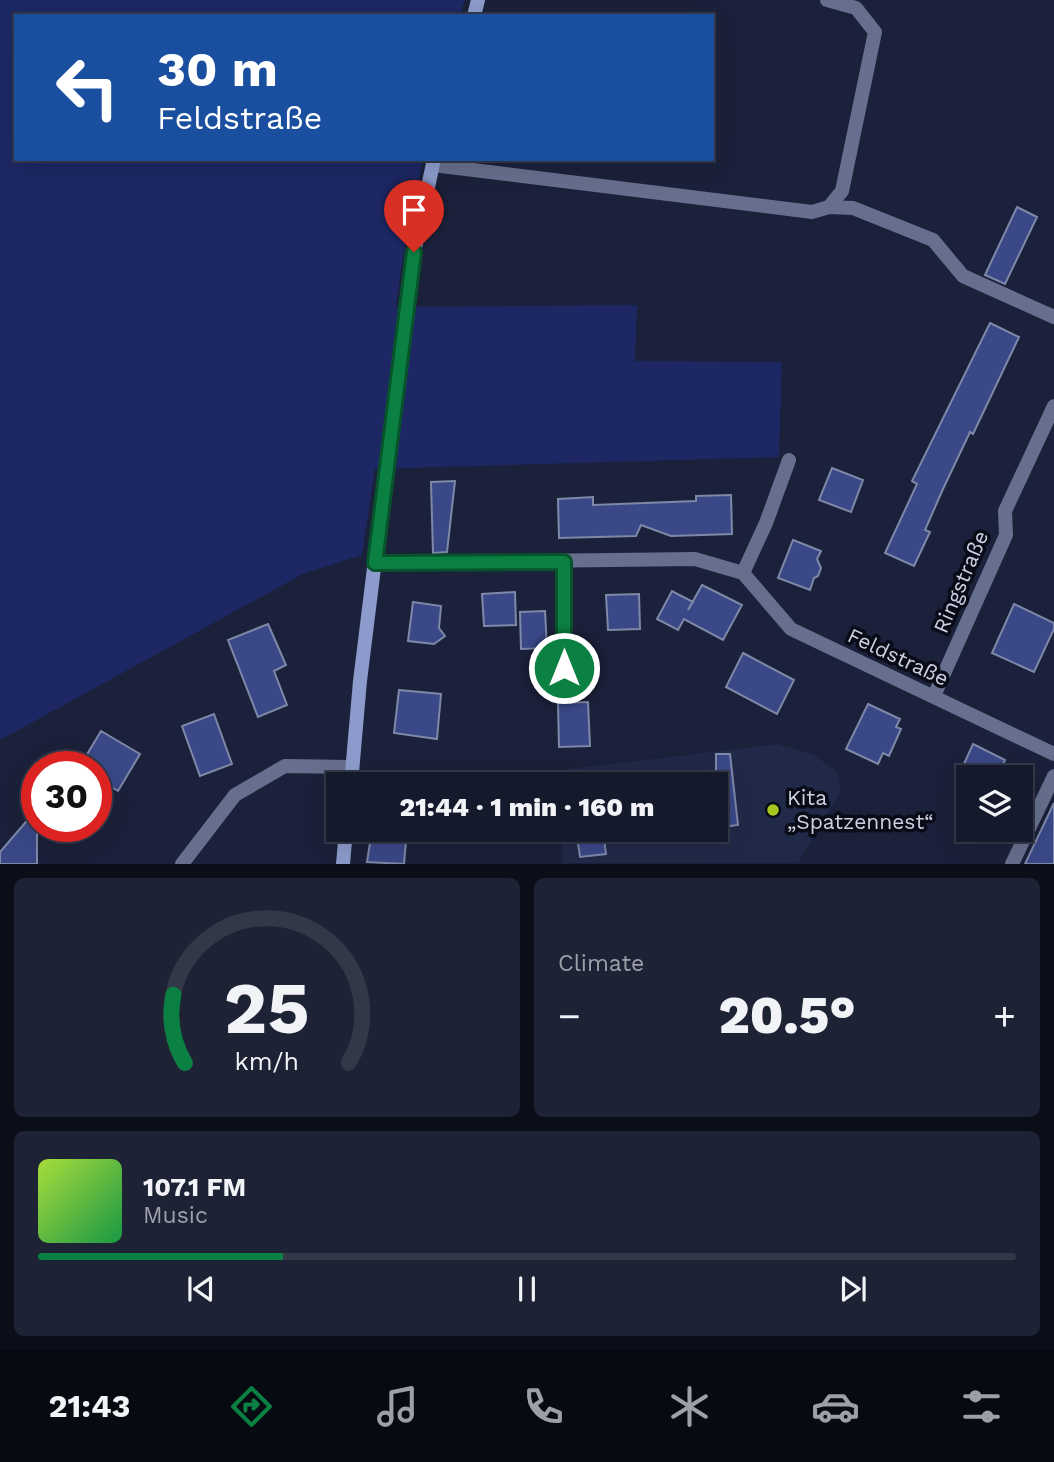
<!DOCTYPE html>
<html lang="en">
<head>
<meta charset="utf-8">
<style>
	body { margin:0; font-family:"Work Sans",sans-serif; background:#1d2234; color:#f1f3f6; height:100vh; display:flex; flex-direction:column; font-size:26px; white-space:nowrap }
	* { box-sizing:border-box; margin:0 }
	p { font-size:23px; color:#9da0a9 }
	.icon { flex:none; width:38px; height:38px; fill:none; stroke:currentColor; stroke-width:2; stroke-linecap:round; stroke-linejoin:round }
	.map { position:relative; height:864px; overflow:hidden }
	.sheet { display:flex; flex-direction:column; gap:14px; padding:14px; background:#0b0e18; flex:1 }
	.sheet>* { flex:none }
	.banner { position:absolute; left:14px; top:14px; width:700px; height:147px; border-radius:0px; box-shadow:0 7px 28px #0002,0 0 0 2px #333848; background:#1a4fa0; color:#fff; overflow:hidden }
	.buttons { position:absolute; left:956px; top:765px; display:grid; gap:14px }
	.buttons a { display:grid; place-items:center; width:77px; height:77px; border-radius:0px; background:#14192c; box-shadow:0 7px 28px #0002,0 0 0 2px #333848; font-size:35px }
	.speed { position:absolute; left:21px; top:751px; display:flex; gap:14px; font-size:35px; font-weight:700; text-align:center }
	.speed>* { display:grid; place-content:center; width:91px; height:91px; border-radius:50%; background:#14192c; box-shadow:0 7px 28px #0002,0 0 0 2px #333848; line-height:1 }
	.speed .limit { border:10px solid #d22; background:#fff; color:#111 }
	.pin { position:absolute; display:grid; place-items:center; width:60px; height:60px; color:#fff; margin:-72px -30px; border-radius:50% 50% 50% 0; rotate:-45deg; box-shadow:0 0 7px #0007 }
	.pin .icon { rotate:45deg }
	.me { position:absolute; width:77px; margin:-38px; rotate:0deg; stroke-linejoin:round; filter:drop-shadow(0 0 5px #0008) }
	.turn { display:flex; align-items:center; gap:24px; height:147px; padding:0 28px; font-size:32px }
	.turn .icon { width:91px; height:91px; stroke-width:2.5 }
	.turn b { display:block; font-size:49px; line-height:60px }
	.big { font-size:52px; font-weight:800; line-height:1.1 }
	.sheet .tile { flex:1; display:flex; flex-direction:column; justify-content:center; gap:10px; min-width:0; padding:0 24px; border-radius:10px; background:#1d2234 }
	.sheet .dial { align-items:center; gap:0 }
	.dial svg { height:182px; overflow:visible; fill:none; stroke:#333848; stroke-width:7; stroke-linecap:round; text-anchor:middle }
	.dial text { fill:#f1f3f6; stroke:none }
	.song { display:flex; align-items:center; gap:21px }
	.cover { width:84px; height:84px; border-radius:10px; background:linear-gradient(135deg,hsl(80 70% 55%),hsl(140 70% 35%)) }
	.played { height:7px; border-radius:4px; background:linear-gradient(90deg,#0b8043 25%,#333848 25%) }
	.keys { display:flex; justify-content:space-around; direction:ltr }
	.heat { display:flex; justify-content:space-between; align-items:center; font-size:38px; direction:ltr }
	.sheet .tiles { flex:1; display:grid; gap:14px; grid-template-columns:1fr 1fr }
	.tile:last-child { grid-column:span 2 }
	.trip { position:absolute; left:326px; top:772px; width:402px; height:70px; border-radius:0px; background:#14192c; box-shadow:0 7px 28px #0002,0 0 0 2px #333848; font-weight:800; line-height:70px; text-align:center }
	.tabs { display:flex; height:112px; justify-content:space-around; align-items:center; background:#080a12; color:#9da0a9 }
	.tabs .icon { width:49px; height:49px }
	.tabs .selected { color:#0b8043 }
	.tabs b { font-size:32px; color:#f1f3f6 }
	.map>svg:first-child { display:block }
</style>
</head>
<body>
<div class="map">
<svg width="1054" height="864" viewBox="0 0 1054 864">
	<rect width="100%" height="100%" fill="#1b213a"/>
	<path fill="#212948" d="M778,744L814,755L837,772L841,791L798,863H563L560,830H716V784H556L555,771Z"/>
	<path fill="#1d2763" d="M0,0H465L460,16H16V159H423L401,269L396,307L637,305L635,361L782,362L779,457L375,469L362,555L303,574L0,740Z"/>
	<path fill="#3a4888" stroke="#7e88a7" stroke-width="2" d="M1017,207L1037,217L1005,284L985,275Z
		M990,323L1019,337L973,434L970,432L943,489L925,530L930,532L914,566L885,553L917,484L912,481Z
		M832,468L863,480L851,512L819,500Z
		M455,481L447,552L433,553L431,482Z
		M731,495L732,534L671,536L641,525L636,536L559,538L558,499L593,497V505L696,501V496Z
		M793,540L821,551L817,559L821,568L818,576L814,578L810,590L778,578Z
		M702,585L742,605L723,640L684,619L678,630L657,619L672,591L693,602L688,610Z
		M515,592L516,625L484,626L482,594Z
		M639,594L640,629L608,630L606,595Z
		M413,602L441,606L439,628L445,636L434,644L408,641Z
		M1014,604L1054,623V629L1034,672L992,653Z
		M545,611L547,648L521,649L520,612Z
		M268,624L286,665L274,671L287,705L258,717L228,640Z
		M743,653L794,680L777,714L726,687Z
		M399,690L441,694L437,739L394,733Z
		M588,702L590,746L559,747L558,703Z
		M868,704L900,719L896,727L901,729L889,756L883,753L878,764L846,749Z
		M214,714L232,764L200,776L182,726Z
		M101,731L140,754L118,791L96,778V766H80Z
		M973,744L1005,760L998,777H958Z
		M716,754H730L738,825L716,828Z
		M1054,803V864H1025Z
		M37,809V864H0V852Z
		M372,830H407L404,864L367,862Z
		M576,830H603L606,854L580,857Z"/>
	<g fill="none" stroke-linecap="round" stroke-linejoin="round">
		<path stroke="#666f8d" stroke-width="14" d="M433,165L812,212L829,207L842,191L875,32L856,8L827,0
			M829,207L853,208L933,240L963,276L1054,317
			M564,562V668
			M375,563L695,559L743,573L791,629L1054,754
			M743,573L766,523L789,460
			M934,696L1006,535L1005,511L1054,406
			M182,864L235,795L285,766L352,767
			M1012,864L1054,776"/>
		<path stroke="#8c9bcb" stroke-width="14" d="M474,16L478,0
			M351,784L360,681L404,326L414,252L434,159
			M343,864L346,830"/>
	</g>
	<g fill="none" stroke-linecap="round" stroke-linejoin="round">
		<defs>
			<path id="route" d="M414,252L375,563L564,562V668"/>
		</defs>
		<use href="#route" stroke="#07532c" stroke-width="18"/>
		<use href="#route" stroke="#0b8043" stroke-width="12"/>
	</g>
	<circle fill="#a6c821" stroke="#090c17" stroke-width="2.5" cx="773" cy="810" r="7"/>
	<g text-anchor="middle" stroke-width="7" stroke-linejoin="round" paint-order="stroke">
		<g font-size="21" fill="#ccd2e3" stroke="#090c17">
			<text transform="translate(961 582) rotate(-67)" y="7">Ringstraße</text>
			<text transform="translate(898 657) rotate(25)" y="7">Feldstraße</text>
		</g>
		<g font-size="21" fill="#ccd2e3" stroke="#090c17" text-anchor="start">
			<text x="787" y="805">Kita<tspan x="787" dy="24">„Spatzennest“</tspan></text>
		</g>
	</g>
</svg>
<div class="buttons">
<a><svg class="icon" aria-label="layers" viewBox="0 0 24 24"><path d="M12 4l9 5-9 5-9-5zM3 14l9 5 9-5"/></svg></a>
</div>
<div class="speed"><div class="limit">30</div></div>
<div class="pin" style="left:414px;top:252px;background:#d93025"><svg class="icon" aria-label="arrive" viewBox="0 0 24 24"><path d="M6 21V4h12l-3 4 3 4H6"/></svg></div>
<svg class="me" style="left:564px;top:668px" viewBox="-20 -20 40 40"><circle r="17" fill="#0b8043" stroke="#fff" stroke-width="3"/><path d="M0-11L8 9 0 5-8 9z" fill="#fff"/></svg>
<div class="trip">21:44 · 1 min · 160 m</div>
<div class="banner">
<div class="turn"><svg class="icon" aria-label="left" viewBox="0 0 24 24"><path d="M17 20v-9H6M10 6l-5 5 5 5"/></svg><div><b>30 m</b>Feldstraße</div></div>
</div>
</div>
<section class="sheet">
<div class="tiles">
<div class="tile dial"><svg viewBox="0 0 100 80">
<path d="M14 69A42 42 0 1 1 86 69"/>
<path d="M14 69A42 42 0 0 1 9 39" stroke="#0b8043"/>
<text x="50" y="56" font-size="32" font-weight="700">25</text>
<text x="50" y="72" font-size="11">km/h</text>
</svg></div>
<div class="tile"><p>Climate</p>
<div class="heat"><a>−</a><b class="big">20.5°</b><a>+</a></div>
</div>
<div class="tile">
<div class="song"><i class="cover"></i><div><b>107.1 FM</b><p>Music</p></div></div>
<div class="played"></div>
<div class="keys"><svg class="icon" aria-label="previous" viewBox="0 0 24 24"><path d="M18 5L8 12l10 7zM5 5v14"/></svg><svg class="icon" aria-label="pause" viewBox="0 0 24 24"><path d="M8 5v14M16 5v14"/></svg><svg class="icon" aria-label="next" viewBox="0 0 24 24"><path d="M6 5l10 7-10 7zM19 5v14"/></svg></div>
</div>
</div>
</section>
<nav class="tabs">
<b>21:43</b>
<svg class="icon selected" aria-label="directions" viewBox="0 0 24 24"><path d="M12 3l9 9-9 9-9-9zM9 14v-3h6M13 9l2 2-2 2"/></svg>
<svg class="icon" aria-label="music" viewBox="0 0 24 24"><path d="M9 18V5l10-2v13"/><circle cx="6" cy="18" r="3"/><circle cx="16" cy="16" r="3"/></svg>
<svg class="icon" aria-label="phone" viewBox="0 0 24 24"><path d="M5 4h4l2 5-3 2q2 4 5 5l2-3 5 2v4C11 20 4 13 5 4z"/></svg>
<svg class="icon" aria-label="climate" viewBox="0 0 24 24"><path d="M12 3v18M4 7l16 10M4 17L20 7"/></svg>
<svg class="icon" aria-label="car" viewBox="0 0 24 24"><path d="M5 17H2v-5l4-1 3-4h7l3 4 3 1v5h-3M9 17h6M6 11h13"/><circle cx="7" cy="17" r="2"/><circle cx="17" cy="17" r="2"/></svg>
<svg class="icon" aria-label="filters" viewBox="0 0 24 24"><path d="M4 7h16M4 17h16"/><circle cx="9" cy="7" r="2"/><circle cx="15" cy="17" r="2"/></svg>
</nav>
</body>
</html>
